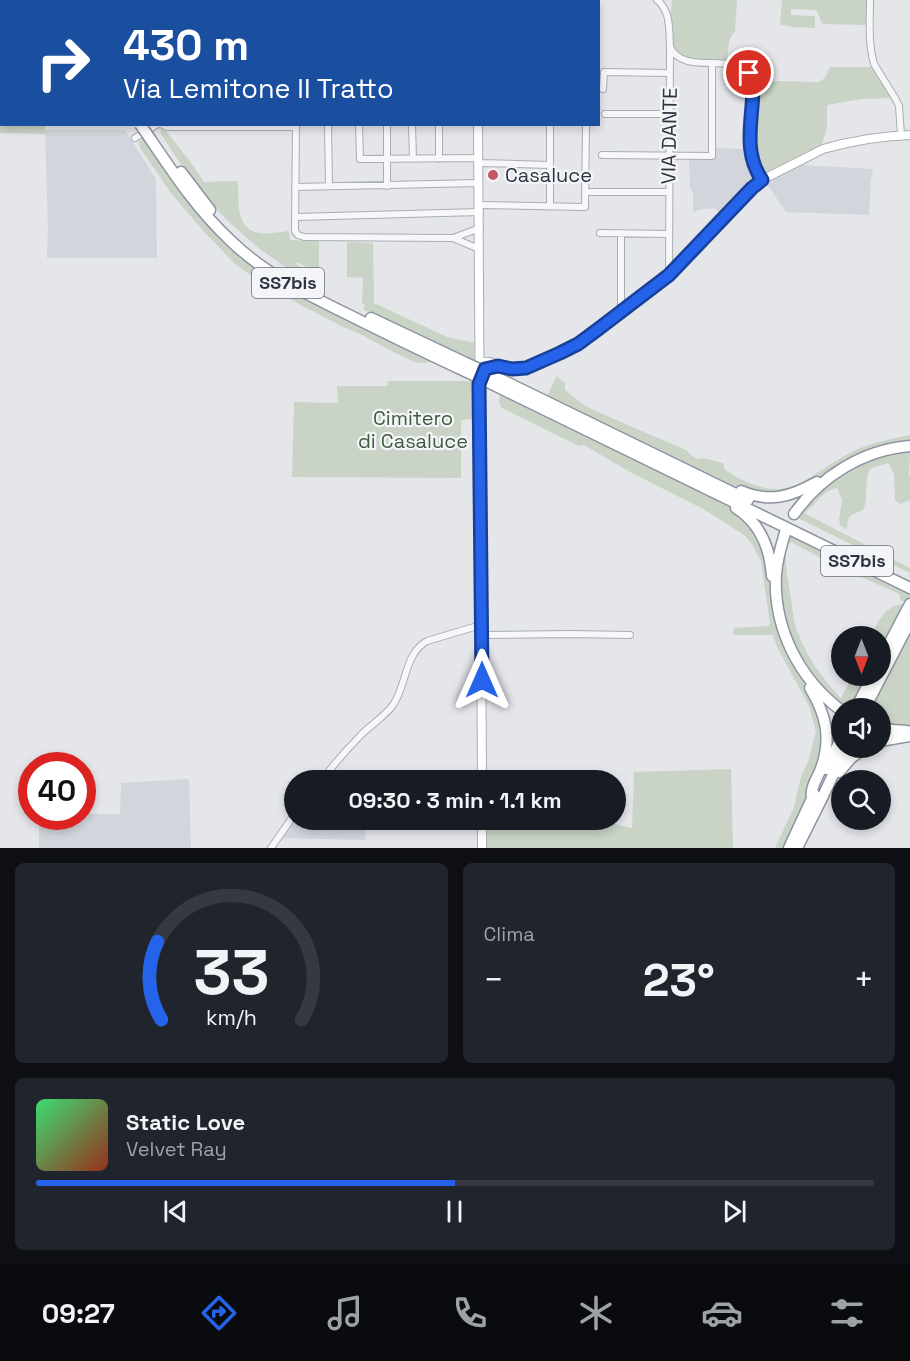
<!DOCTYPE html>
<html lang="it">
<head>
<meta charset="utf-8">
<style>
	body { margin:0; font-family:"Space Grotesk",sans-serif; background:#20242c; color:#f1f3f6; height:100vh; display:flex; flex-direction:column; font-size:22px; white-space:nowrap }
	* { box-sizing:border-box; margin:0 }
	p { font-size:20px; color:#9ea1a6 }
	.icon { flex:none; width:33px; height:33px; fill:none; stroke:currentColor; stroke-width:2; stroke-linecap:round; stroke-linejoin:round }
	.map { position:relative; height:848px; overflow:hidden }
	.details { display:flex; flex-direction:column; gap:15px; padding:15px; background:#0d0f14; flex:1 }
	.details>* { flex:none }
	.top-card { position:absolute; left:0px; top:0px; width:600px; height:126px; box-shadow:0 3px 9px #0003; background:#1a4fa0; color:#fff; overflow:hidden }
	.needle { width:39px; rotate:180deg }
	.controls { position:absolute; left:831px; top:626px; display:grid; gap:12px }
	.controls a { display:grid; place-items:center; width:60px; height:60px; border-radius:50%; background:#171b24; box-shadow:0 3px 9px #0003; font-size:30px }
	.speed { position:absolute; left:18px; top:752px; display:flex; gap:12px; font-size:30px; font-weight:700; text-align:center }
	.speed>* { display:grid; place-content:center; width:78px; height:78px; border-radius:50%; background:#171b24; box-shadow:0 3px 9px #0003; line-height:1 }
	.speed .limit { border:9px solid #d22; background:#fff; color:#111 }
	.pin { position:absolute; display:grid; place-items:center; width:51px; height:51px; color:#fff; margin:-26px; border:3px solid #fff; border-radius:50%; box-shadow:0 2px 6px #0007 }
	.me { position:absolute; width:66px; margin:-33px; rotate:0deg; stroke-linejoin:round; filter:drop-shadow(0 0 4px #0008) }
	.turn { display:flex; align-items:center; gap:21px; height:126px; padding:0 24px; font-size:27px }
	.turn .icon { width:78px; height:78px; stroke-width:2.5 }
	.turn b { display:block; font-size:42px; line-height:51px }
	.big { font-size:45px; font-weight:700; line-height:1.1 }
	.details .tile { flex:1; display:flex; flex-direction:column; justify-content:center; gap:9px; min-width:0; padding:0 21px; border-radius:9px; background:#20242c }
	.details .dial { align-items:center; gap:0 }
	.dial svg { height:156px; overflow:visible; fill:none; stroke:#363941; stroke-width:7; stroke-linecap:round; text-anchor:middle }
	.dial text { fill:#f1f3f6; stroke:none }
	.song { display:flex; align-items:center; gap:18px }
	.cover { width:72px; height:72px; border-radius:9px; background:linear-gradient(135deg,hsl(140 70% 55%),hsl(10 70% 35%)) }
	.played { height:6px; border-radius:3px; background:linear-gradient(90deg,#2563eb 50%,#363941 50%) }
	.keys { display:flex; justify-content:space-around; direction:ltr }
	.heat { display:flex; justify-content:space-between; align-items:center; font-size:33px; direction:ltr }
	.details .tiles { flex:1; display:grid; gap:15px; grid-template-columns:1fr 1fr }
	.tile:last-child { grid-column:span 2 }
	.trip { position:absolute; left:284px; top:770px; width:342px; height:60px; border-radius:30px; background:#171b24; box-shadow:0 3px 9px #0003; font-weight:700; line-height:60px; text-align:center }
	.menu { display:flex; height:96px; justify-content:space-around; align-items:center; background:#090b0e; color:#9ea1a6 }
	.menu .icon { width:42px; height:42px }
	.menu .current { color:#2563eb }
	.menu b { font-size:27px; color:#f1f3f6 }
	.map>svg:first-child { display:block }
</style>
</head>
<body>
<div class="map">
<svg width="910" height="848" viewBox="0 0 910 848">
	<rect width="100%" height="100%" fill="#e4e6ea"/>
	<path fill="#d2d5dc" d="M45,130H125L156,179L157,258H47L48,228Z
		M713,148L746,149L755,177V180L721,214L715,208L698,210L695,213L693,210V193L690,187L689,160H713Z
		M802,165L873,169L871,181L869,215L786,212L767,184Z
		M331,773L340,774L399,773L390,780H325Z
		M189,779L191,848H39V816H82L83,814H120L121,783Z
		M294,819H366L365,840L281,838Z"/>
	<path fill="#c9d3c6" d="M672,0H737L735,31L730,38L728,48L727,61C713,60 681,62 674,48C669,38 671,11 672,0Z
		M782,0H867V25L823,24C819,20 820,15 816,10L791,9V15L815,16V28L791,27V26L780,25Z
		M830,67H872L891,98L861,99L827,105V127L822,144L771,170L764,173L760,170L753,143L758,87L763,84L775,81L819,82L825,78Z
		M0,102H1L2,124L45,125V134L0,133Z
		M160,129L166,131L192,164L204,182L238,181C239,198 235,225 255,232C263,235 280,232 289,231L290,240L319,241V274L297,262L295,263L315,279L325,284L324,290C281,267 242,238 210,202C191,181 176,157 161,134Z
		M144,137L240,254L434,361L423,363L415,362L397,354L360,334L343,327L284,296L255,278L236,265L205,233L171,193L140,148L139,142Z
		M347,242L373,243L374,303L447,337L474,343V362L363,309L365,305L362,303L363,278L347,277Z
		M557,376L563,382H565V390L585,406L623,423L686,450L691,455L697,459L703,458L723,463L725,470C748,485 778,498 804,481C820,472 835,460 852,452C870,443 890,439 910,435V441L849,461L818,479L775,496L738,488L703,474L546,398Z
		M388,381H474L475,419L461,420V478L292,477L294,402L338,403L337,386H387Z
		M500,393L682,481L737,512L757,531L769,566L773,608L778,630L791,661L809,690L823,722L820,764L801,811L783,848H775L794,807L801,777L808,762L816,731L809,706L777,647L773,635H733L734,628L769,626L770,624L761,561L752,544L745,536L729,525L703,509L630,472L584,445L579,446L502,408L499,403Z
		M910,450L909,474L910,478V500L900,504L895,500L894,475L889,463L871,468C862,483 870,496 863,510C849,516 848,514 847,530L840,525L839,519L842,500L837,488C822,490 816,506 804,513L910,568V573L796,517C825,478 863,459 910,450Z
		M788,533L910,593V601H901L899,594L897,593L830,563L791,542L787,545C784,559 787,572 789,587C792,600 792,614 796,628C805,654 822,679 841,698L853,675H880V636H871C878,620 889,600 910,605V728L881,725L880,708H843C834,699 824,691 816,682C791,651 776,600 781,560C783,551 786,542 788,533Z
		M731,769L733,848H486V819H522V823H529V819H589L596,821L597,819H604L618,825L632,828L634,772Z"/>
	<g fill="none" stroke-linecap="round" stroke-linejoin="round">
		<defs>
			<path id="street" d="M33,0L36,2
				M109,0V2
				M327,0V2
				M657,0C671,11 669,30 670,47L669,275
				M870,0C870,21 868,43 874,64L895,98L899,106L901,135
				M156,2V0
				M197,2V0
				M225,2V0
				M269,2V0
				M373,2V0
				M575,2L588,0
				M595,2V0
				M670,47C684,76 731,52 749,73C752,77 752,82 753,87C753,120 742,150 762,180
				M603,89L604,72L670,73
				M605,114H669
				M161,124L167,127H296
				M296,124L295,231L298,235L304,237L453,238L480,228
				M328,124L329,186
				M359,124L360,159L479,158
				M412,124L413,159
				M439,124V159
				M135,138L158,124
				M602,155L712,156V63
				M479,163L550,165
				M387,186V124
				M295,187L479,183
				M585,192H668
				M479,205L585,207L586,124
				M550,207V124
				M295,217L480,212
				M600,233L669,234
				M621,233V312
				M453,238L479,249
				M481,635L570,634L630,635
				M322,780C334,764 348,748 362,734C372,724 384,717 393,705C407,685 404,654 427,641L481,625
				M271,848L294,815"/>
			<path id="secondary" d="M479,0V2
				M478,124L482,780
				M479,364C489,357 502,369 514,369C527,370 541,362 553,357C577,346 598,330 618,314C635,301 653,289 669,274C699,248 725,217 752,188L762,180L823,149C851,141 881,136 910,135
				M482,819V848"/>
			<path id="highway" d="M9,0L12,2
				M0,3L2,4
				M151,140C176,177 198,210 231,241C265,274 308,295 351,316C389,335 428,354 467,372
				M181,172L210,210
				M371,318L466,363
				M498,378L748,500
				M496,386L910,588
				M741,491C770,503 790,497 817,482
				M736,508C760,523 770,548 772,576
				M794,514C821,476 863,450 910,446
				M785,533C781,546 777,560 776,574C773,628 799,679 842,711
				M880,661L910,604
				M810,688C827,716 832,740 820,771C816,780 810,789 812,798
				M856,708L873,675
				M865,708L910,621
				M880,728L893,730L907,731
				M880,741L910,736
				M826,769L842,737
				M839,772L851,758L866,747
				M789,848L814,794
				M797,848L824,794L846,747"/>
		</defs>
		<use href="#street" stroke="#a9adb4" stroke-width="8"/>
		<use href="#secondary" stroke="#a9adb4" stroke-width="10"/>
		<use href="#highway" stroke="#8d93a0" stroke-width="13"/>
		<use href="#street" stroke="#f7f7f9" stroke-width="6"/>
		<use href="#secondary" stroke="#fff" stroke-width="8"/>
		<use href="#highway" stroke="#fff" stroke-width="10"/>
		<defs>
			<path id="highway-bridge" d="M140,124L151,140
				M466,363L498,378
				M467,372L496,386"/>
		</defs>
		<use href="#highway-bridge" stroke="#8d93a0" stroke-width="13" stroke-linecap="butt"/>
		<use href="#highway-bridge" stroke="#fff" stroke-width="10"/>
	</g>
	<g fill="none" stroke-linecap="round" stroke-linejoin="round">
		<defs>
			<path id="route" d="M482,680L479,384L485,369L498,366L512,369L526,368L560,353L578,344L597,330L669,275L752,188L762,180C742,151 753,119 753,87L752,80L749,73"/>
		</defs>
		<use href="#route" stroke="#184099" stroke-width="15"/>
		<use href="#route" stroke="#2563eb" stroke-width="10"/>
	</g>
	<circle fill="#c15861" stroke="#f4f5f8" stroke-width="2" cx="493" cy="175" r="6"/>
	<g text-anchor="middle" stroke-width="4.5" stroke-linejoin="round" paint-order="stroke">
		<g fill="#f4f5f8" stroke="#696d78" stroke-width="1.5">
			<rect x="252" y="268" width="72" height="30" rx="4.5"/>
			<rect x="821" y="546" width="72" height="30" rx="4.5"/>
		</g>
		<g font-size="18" font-weight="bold" fill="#2d3341">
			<text x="288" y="289">SS7bis</text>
			<text x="857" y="567">SS7bis</text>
		</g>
		<g font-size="20" fill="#2d3341" stroke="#f4f5f8">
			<text transform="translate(669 136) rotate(-89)" y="7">VIA DANTE</text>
		</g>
		<g font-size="20" fill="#2d3341" stroke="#f4f5f8" text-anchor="start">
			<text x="505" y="182">Casaluce</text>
		</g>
		<g font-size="20" fill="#405b3c" stroke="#f4f5f8">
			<text x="413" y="425">Cimitero<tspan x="413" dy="23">di Casaluce</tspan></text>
		</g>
	</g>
</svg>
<div class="controls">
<a><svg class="needle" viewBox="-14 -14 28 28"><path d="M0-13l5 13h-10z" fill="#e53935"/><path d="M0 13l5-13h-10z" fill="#9ea1a6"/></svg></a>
<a><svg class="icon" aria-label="sound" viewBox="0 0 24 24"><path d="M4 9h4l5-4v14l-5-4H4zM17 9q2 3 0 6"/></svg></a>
<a><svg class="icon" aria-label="search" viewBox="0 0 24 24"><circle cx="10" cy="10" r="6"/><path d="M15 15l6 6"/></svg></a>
</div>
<div class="speed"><div class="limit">40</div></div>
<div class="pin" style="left:749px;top:73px;background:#d93025"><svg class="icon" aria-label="arrive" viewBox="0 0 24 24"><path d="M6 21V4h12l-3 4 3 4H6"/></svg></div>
<svg class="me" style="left:482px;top:680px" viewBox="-20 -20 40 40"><path d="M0-17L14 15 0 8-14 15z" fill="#2563eb" stroke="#fff" stroke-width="4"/></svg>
<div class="trip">09:30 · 3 min · 1.1 km</div>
<div class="top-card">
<div class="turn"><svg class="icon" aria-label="right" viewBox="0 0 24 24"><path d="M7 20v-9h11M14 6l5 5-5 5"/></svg><div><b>430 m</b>Via Lemitone II Tratto</div></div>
</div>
</div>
<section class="details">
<div class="tiles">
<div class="tile dial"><svg viewBox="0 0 100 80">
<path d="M14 69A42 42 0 1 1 86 69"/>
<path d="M14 69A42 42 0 0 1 12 29" stroke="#2563eb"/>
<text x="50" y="56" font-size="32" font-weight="700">33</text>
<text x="50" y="72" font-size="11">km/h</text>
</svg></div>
<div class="tile"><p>Clima</p>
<div class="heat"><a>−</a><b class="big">23°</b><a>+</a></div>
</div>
<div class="tile">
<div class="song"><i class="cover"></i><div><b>Static Love</b><p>Velvet Ray</p></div></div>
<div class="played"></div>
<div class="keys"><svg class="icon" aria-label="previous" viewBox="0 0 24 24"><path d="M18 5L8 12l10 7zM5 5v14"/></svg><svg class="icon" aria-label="pause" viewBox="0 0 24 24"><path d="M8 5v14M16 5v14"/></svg><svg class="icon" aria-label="next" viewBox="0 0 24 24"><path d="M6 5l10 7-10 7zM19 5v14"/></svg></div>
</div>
</div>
</section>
<nav class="menu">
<b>09:27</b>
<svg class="icon current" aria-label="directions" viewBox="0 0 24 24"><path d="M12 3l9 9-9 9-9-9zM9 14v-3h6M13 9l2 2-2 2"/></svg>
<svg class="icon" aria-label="music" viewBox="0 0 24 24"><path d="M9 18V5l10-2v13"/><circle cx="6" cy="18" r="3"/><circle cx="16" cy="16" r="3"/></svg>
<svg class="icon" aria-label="phone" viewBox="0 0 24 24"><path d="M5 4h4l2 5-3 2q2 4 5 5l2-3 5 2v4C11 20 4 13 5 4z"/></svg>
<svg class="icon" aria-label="climate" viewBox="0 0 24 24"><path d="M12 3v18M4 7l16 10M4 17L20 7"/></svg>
<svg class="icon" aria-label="car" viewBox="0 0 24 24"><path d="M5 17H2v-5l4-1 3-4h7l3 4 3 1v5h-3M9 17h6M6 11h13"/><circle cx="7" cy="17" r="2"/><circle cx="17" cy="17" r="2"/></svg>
<svg class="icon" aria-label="filters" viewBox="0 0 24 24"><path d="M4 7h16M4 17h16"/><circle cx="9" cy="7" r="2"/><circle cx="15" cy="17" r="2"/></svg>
</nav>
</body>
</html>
